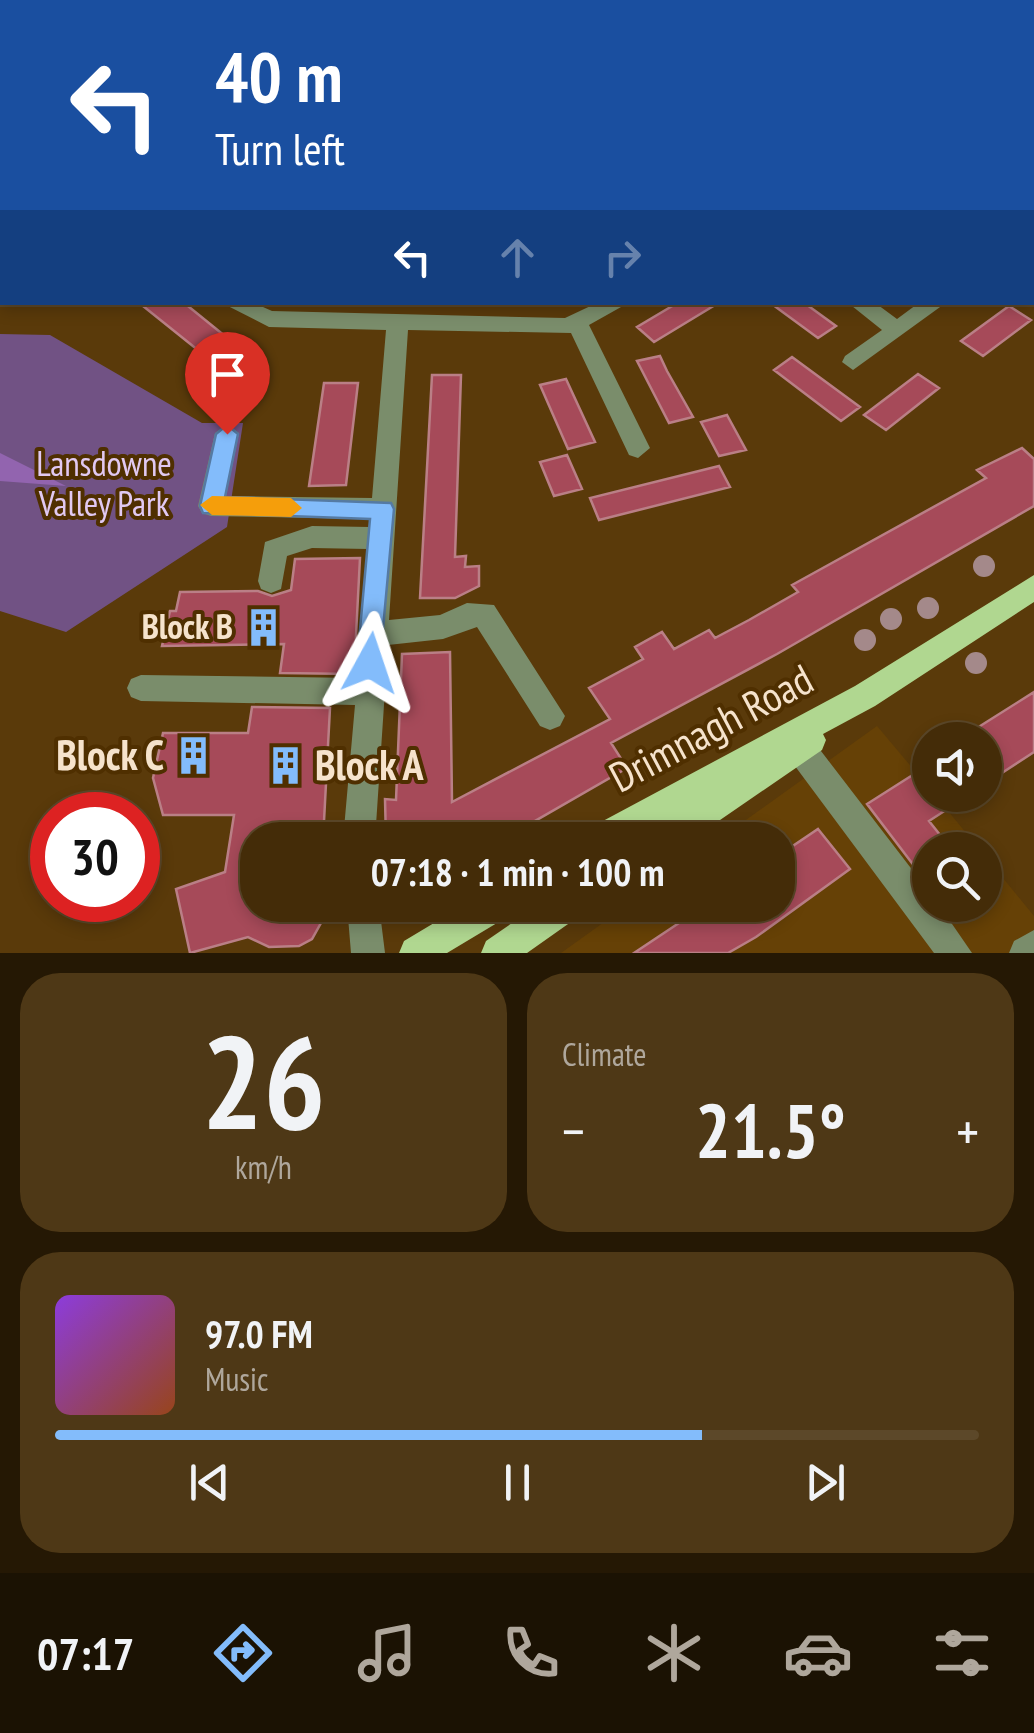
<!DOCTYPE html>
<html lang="en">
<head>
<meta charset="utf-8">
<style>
	body { margin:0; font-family:"PT Sans Narrow",sans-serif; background:#4e3816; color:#f1f3f6; height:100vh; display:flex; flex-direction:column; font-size:38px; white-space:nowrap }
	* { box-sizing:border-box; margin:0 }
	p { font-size:32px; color:#afa79c }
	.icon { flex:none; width:55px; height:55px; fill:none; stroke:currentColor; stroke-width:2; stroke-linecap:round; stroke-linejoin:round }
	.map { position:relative; height:953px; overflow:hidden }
	.drawer { display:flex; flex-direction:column; gap:20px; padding:20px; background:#251804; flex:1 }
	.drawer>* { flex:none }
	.hud { position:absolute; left:0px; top:0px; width:1035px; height:305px; box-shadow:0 5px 15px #0003,0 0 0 2px #5c4829; background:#1a4fa0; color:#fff; overflow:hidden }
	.fabs { position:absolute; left:912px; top:722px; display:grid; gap:20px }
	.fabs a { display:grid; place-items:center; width:90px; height:90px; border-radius:50%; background:#442c08; box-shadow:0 5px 15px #0003,0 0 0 2px #5c4829; font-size:50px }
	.speed { position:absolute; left:30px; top:792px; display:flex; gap:20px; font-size:50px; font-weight:700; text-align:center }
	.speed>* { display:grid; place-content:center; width:130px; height:130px; border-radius:50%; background:#442c08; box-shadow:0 5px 15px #0003,0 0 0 2px #5c4829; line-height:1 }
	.speed .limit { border:15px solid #d22; background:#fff; color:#111 }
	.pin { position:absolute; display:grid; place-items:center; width:85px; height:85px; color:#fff; margin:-102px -42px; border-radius:50% 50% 50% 0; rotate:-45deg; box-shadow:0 0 10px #0007 }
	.pin .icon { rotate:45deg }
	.me { position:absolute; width:110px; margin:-55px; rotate:5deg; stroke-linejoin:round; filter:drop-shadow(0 0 8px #0008) }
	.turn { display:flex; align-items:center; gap:35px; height:210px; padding:0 50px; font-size:45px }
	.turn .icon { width:130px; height:130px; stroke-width:2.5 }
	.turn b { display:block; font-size:70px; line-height:85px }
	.lanes { display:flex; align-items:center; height:95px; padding:0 50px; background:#0003; justify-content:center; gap:50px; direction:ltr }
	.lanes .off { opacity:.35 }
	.big { font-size:75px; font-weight:800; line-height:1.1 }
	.drawer .tile { flex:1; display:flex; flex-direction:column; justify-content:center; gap:15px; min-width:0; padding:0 35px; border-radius:40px; background:#4e3816 }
	.drawer .dial { align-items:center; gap:0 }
	.dial b { font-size:130px; line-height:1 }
	.song { display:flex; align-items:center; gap:30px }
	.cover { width:120px; height:120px; border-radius:15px; background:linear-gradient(135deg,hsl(270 70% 55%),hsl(20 70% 35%)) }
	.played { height:10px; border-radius:5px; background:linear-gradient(90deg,#83bcfb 70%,#5c4829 70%) }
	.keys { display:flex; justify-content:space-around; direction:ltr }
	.heat { display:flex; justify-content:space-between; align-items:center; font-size:55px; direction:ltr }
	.drawer .tiles { flex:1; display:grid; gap:20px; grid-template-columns:1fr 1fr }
	.tile:last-child { grid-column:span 2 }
	.trip { position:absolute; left:240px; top:822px; width:555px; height:100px; border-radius:40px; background:#442c08; box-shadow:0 5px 15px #0003,0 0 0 2px #5c4829; font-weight:800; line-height:100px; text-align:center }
	.tabs { display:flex; height:160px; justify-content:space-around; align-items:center; background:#1b1203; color:#afa79c }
	.tabs .icon { width:70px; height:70px }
	.tabs .current { color:#83bcfb }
	.tabs b { font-size:45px; color:#f1f3f6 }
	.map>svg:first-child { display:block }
</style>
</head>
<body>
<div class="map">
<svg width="1034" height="953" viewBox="0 0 1034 953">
	<rect width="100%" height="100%" fill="#5a3a0a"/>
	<path fill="#664106" d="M877,726L930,789V795H935L980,850H930V905H985V856L1034,916V943L1020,953H561L628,905H778V840H718Z"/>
	<path fill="#715284" d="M0,334L50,335L202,423H243L227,527L66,632L0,611Z"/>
	<path fill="#9264af" d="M0,453L66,486L0,481Z"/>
	<path fill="#a64a59" stroke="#ba7f86" stroke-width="2.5" d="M138,302H183L236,345L254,346L248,368L219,367Z
		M679,302H720L654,342L637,327Z
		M769,302H803L836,326L818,338Z
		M1009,306L1031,320L983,356L961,341Z
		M660,356L667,371L693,417L669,423L637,361Z
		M792,357L860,407L841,421L774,370Z
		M918,374L939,388L886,430L864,415Z
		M432,375H461L455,557L466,556L465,567L479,566V586L455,598H420Z
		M566,379L595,442L568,449L540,385Z
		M324,383H358L346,485L309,486Z
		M727,415L746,450L719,456L701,422Z
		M1022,448L1034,459V506L777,654L611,743L627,768L502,840H386L385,799L396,800L402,654L450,652L452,802L610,719L589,688L643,659L635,647L662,632L674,649L709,630L715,638L749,620L798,592L792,585L986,478L977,470Z
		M567,455L582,489L554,496L540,462Z
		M719,466L730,487L599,520L590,498Z
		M360,558L354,674L280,673L284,644L162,646L170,611H176L180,592L258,591L272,596L291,590L295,559Z
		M1034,692V752L985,784V740H958Z
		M252,707L330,708L323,840H258V905H331L312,939L299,946L269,947L248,937L190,953L176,889L225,872L234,815H163L153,778L163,733H248Z
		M930,764V795H969L929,821L952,850H930V862L918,871L867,804Z
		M818,829L850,869L756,937L728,953H634L706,905H778V856Z"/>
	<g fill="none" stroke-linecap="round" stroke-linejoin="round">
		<path fill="#7a8d6b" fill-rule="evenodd" d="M405,0H424L425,2H407Z
			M837,0H857L858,2H839Z
			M0,37H2V47H0Z
			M1034,61V72H1032V61Z
			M220,302H252L272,311L565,318L599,302H630L589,325L650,448L638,458L629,455L571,333L408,330L389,620L440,615L467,603L494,605L565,716L560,726L550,730L540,726L477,627L443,639L388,645L375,840H343L355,705L141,701L131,697L127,688L131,679L141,675L357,678L368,549L312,548L287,556L281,589L271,593L261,589L258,581L265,542L312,526L370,527V519L211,516L202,513L198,506L215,433L227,424L239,433L226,496L372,498L386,330L269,327Z
			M847,302H874L897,319L920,302H947L853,370L842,362L845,356L882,330Z
			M800,734L811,738L930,893V905H939L972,953H934L789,758L785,748L789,738Z
			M347,905H379L385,953H351Z
			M1034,930V953H1009L1014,941Z"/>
		<path fill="#b0d790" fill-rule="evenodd" d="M1034,575V602L875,706L823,734L826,740L822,750L691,840H647L656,826L631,840H583L588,829L855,686Z
			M464,905H511L507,917L447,953H399L404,941Z
			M538,905H582L578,917L527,953H481L486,941Z"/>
	</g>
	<g fill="#a4898a">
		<circle cx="984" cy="566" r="11"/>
		<circle cx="928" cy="608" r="11"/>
		<circle cx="891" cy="619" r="11"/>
		<circle cx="865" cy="640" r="11"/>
		<circle cx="976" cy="663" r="11"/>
	</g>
	<path fill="#83bcfb" stroke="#557aa3" stroke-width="2.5" d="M227,425L238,434L225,497L391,503L394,509L379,672L370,675L361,672L357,663L370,519L203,513L200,506L216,434Z"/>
	<path fill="#f59e0b" d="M212,496L291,498L302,508L291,517L212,515L200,505Z"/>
	<defs>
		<symbol id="building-bare" viewBox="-9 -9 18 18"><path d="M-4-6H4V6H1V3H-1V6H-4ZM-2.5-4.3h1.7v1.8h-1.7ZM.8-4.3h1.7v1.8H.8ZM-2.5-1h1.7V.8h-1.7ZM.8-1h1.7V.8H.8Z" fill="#83bcfb" stroke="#4f2f00" stroke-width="2.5" paint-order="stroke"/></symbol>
	</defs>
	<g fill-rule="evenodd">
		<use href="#building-bare" x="236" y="600" width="55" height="55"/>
		<use href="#building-bare" x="166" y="728" width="55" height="55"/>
		<use href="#building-bare" x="258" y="738" width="55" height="55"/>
	</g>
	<g text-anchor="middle" stroke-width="8" stroke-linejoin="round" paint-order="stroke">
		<g font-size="35" fill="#e1c9f2" stroke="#4f2f00">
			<text x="104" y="476">Lansdowne<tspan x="104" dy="40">Valley Park</tspan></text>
		</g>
		<g font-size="35" font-weight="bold" fill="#f6e3cc" stroke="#4f2f00" text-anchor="end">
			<text x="233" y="639">Block B</text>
		</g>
		<g font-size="42" fill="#f6e3cc" stroke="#4f2f00">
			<text transform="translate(711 728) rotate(-28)" y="15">Drimnagh Road</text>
		</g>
		<g font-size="42" font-weight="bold" fill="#f6e3cc" stroke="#4f2f00" text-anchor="end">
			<text x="164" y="770">Block C</text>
			<text x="315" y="780" text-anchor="start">Block A</text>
		</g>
	</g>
</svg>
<div class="fabs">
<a><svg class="icon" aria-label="sound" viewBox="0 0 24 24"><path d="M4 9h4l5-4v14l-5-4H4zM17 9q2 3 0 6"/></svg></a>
<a><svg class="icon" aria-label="search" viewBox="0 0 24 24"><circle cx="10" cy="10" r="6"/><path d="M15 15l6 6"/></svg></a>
</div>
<div class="speed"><div class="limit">30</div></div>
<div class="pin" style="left:227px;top:434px;background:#d93025"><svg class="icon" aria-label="arrive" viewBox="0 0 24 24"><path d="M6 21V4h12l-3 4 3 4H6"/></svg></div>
<svg class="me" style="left:370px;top:663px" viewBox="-20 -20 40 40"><path d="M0-17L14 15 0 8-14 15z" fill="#83bcfb" stroke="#fff" stroke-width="4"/></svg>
<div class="trip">07:18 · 1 min · 100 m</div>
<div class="hud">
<div class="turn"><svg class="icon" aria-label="left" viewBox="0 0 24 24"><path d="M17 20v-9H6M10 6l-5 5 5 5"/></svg><div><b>40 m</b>Turn left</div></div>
<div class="lanes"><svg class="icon" aria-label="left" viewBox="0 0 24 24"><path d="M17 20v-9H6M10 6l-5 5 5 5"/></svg><svg class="icon off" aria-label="ahead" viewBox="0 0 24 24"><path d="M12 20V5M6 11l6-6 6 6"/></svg><svg class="icon off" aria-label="right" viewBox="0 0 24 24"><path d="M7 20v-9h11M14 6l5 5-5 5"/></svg></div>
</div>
</div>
<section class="drawer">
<div class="tiles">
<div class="tile dial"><b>26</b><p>km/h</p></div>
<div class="tile"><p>Climate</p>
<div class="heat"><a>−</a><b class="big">21.5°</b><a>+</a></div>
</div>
<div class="tile">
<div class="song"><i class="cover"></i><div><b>97.0 FM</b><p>Music</p></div></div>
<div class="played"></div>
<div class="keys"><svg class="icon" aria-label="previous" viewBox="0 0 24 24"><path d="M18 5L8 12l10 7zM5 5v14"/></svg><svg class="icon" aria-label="pause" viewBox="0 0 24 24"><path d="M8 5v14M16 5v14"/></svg><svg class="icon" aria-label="next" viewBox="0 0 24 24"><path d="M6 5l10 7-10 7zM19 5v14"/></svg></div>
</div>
</div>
</section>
<nav class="tabs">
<b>07:17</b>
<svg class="icon current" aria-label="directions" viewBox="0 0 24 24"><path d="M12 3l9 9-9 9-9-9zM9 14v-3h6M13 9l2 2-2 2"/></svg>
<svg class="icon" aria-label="music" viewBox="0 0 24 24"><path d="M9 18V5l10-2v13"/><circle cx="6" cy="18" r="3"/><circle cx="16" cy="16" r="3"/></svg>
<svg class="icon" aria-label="phone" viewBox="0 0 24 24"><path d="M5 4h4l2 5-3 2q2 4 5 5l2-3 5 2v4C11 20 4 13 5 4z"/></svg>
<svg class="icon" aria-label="climate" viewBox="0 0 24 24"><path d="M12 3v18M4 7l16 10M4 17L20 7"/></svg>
<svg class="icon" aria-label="car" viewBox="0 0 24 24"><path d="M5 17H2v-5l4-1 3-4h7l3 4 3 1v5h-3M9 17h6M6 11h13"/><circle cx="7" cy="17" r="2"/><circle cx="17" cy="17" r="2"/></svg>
<svg class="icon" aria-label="filters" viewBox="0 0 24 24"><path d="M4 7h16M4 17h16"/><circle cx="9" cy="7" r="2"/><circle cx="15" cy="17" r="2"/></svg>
</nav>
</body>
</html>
